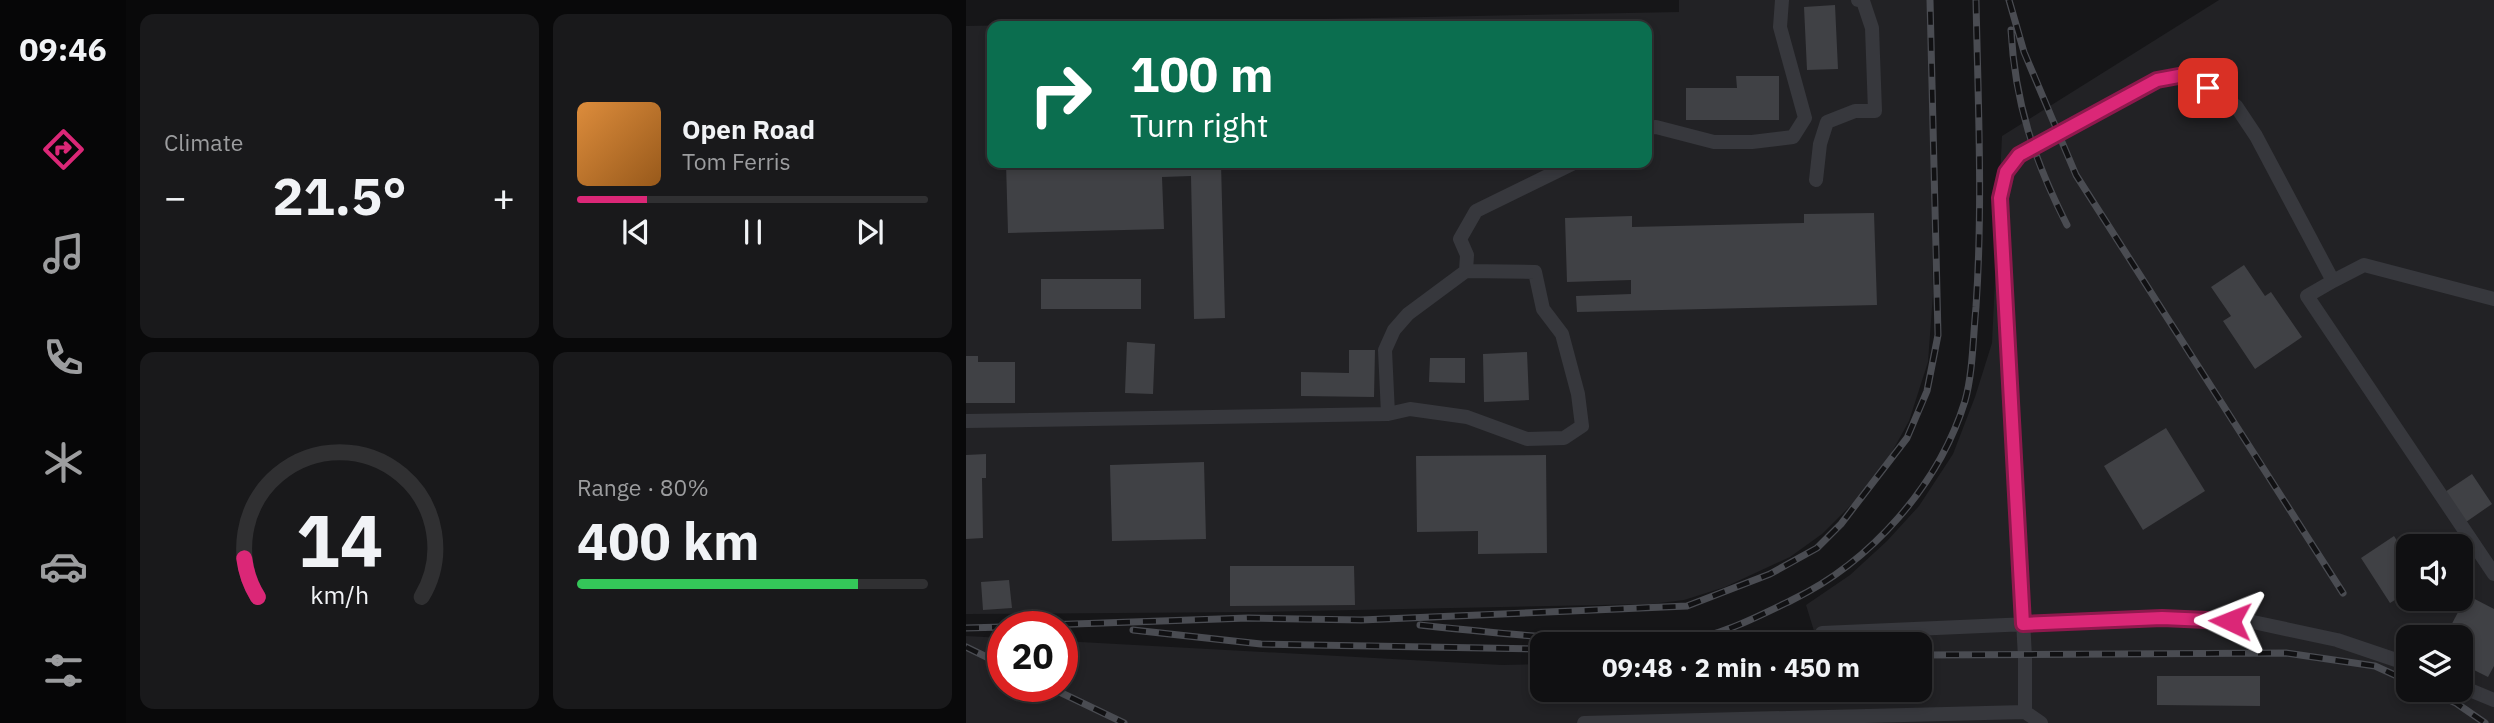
<!DOCTYPE html>
<html lang="en">
<head>
<meta charset="utf-8">
<style>
	body { margin:0; font-family:"IBM Plex Sans",sans-serif; background:#19191b; color:#f1f3f6; height:100vh; display:flex; flex-direction:column; font-size:26px; white-space:nowrap }
	* { box-sizing:border-box; margin:0 }
	p { font-size:23px; color:#9c9d9f }
	.icon { flex:none; width:38px; height:38px; fill:none; stroke:currentColor; stroke-width:2; stroke-linecap:round; stroke-linejoin:round }
	.map { position:relative; flex:1; overflow:hidden }
	.side { display:flex; flex-direction:column; gap:14px; padding:14px; background:#09090a; width:840px }
	.side>* { flex:none }
	.banner { position:absolute; left:21px; top:21px; width:665px; height:147px; border-radius:14px; box-shadow:0 4px 10px #0003,0 0 0 2px #303032; background:#0b6e4f; color:#fff; overflow:hidden }
	.controls { position:absolute; left:1430px; top:534px; display:grid; gap:14px }
	.controls a { display:grid; place-items:center; width:77px; height:77px; border-radius:14px; background:#101012; box-shadow:0 4px 10px #0003,0 0 0 2px #303032; font-size:35px }
	.speed { position:absolute; left:21px; top:611px; display:flex; gap:14px; font-size:35px; font-weight:700; text-align:center }
	.speed>* { display:grid; place-content:center; width:91px; height:91px; border-radius:50%; background:#101012; box-shadow:0 4px 10px #0003,0 0 0 2px #303032; line-height:1 }
	.speed .limit { border:10px solid #d22; background:#fff; color:#111 }
	.pin { position:absolute; display:grid; place-items:center; width:60px; height:60px; color:#fff; margin:-30px; border-radius:14px; box-shadow:0 4px 10px #0006 }
	.me { position:absolute; width:77px; margin:-38px; rotate:272deg; stroke-linejoin:round; filter:drop-shadow(0 0 5px #0008) }
	.turn { display:flex; align-items:center; gap:24px; height:147px; padding:0 28px; font-size:32px }
	.turn .icon { width:91px; height:91px; stroke-width:2.5 }
	.turn b { display:block; font-size:49px; line-height:60px }
	.big { font-size:52px; font-weight:800; line-height:1.1 }
	.side .widget { flex:1; display:flex; flex-direction:column; justify-content:center; gap:10px; min-width:0; padding:0 24px; border-radius:14px; background:#19191b }
	.side .dial { align-items:center; gap:0 }
	.dial svg { height:182px; overflow:visible; fill:none; stroke:#303032; stroke-width:7; stroke-linecap:round; text-anchor:middle }
	.dial text { fill:#f1f3f6; stroke:none }
	.song { display:flex; align-items:center; gap:21px }
	.cover { width:84px; height:84px; border-radius:10px; background:linear-gradient(135deg,hsl(30 70% 55%),hsl(30 70% 35%)) }
	.played { height:7px; border-radius:4px; background:linear-gradient(90deg,#db2777 20%,#303032 20%) }
	.keys { display:flex; justify-content:space-around; direction:ltr }
	.heat { display:flex; justify-content:space-between; align-items:center; font-size:38px; direction:ltr }
	.charge { height:10px; border-radius:5px; background:linear-gradient(90deg,#34c759 80%,#303032 0) }
	.side .tiles { flex:1; display:grid; gap:14px; grid-template-columns:repeat(2,1fr) }
	.trip { position:absolute; left:564px; top:632px; width:402px; height:70px; border-radius:14px; background:#101012; box-shadow:0 4px 10px #0003,0 0 0 2px #303032; font-weight:800; line-height:70px; text-align:center }
	main { display:flex; flex:1; min-height:0 }
	.dock { display:flex; flex-direction:column; width:126px; justify-content:space-around; align-items:center; background:#060607; color:#9c9d9f }
	.dock .icon { width:49px; height:49px }
	.dock .on { color:#db2777 }
	.dock b { font-size:32px; color:#f1f3f6 }
	.map>svg:first-child { display:block }
</style>
</head>
<body>
<main>
<nav class="dock">
<b>09:46</b>
<svg class="icon on" aria-label="directions" viewBox="0 0 24 24"><path d="M12 3l9 9-9 9-9-9zM9 14v-3h6M13 9l2 2-2 2"/></svg>
<svg class="icon" aria-label="music" viewBox="0 0 24 24"><path d="M9 18V5l10-2v13"/><circle cx="6" cy="18" r="3"/><circle cx="16" cy="16" r="3"/></svg>
<svg class="icon" aria-label="phone" viewBox="0 0 24 24"><path d="M5 4h4l2 5-3 2q2 4 5 5l2-3 5 2v4C11 20 4 13 5 4z"/></svg>
<svg class="icon" aria-label="climate" viewBox="0 0 24 24"><path d="M12 3v18M4 7l16 10M4 17L20 7"/></svg>
<svg class="icon" aria-label="car" viewBox="0 0 24 24"><path d="M5 17H2v-5l4-1 3-4h7l3 4 3 1v5h-3M9 17h6M6 11h13"/><circle cx="7" cy="17" r="2"/><circle cx="17" cy="17" r="2"/></svg>
<svg class="icon" aria-label="filters" viewBox="0 0 24 24"><path d="M4 7h16M4 17h16"/><circle cx="9" cy="7" r="2"/><circle cx="15" cy="17" r="2"/></svg>
</nav>
<section class="side">
<div class="tiles">
<div class="widget"><p>Climate</p>
<div class="heat"><a>−</a><b class="big">21.5°</b><a>+</a></div>
</div>
<div class="widget">
<div class="song"><i class="cover"></i><div><b>Open Road</b><p>Tom Ferris</p></div></div>
<div class="played"></div>
<div class="keys"><svg class="icon" aria-label="previous" viewBox="0 0 24 24"><path d="M18 5L8 12l10 7zM5 5v14"/></svg><svg class="icon" aria-label="pause" viewBox="0 0 24 24"><path d="M8 5v14M16 5v14"/></svg><svg class="icon" aria-label="next" viewBox="0 0 24 24"><path d="M6 5l10 7-10 7zM19 5v14"/></svg></div>
</div>
<div class="widget dial"><svg viewBox="0 0 100 80">
<path d="M14 69A42 42 0 1 1 86 69"/>
<path d="M14 69A42 42 0 0 1 8 52" stroke="#db2777"/>
<text x="50" y="56" font-size="32" font-weight="700">14</text>
<text x="50" y="72" font-size="11">km/h</text>
</svg></div>
<div class="widget"><p>Range · 80%</p><b class="big">400 km</b><div class="charge"></div></div>
</div>
</section>
<div class="map">
<svg width="1528" height="723" viewBox="0 0 1528 723">
	<rect width="100%" height="100%" fill="#161618"/>
	<path fill="#222225" fill-rule="evenodd" d="M713,0H962L967,294L962,362L943,421L921,461L890,500L856,534L824,557L759,587L718,600L685,604L289,612L0,614V26L713,12ZM26,26H681V163H26Z
		M1253,0H1528V723H0V636L37,638V686H96V641L536,665L576,664V690H954V644H852L840,605L884,575L921,541L953,506L987,454L1009,397L1026,343L1036,136ZM1442,546H1494V598H1442ZM1442,637H1494V690H1442Z"/>
	<path fill="#404145" d="M869,5L872,69L841,70L838,7Z
		M770,76H813V120H720V88H771Z
		M40,163H255L259,318L228,319L225,176L196,177L198,229L42,233Z
		M908,213L911,305L611,312L610,296L665,294V280L601,282L599,218L666,216V227L838,223V214Z
		M1278,265L1299,296L1305,292L1336,337L1289,369L1257,321L1265,316L1245,287Z
		M75,279H175V309H75Z
		M161,342L189,344L187,394L159,393Z
		M383,350H409L408,397L335,396V372L383,373Z
		M561,352L563,400L518,402L517,354Z
		M0,356H12V362H49V403H0Z
		M464,358H499V383L463,382Z
		M1200,428L1239,491L1177,530L1138,466Z
		M20,454V478H16L17,538L0,539V455Z
		M580,455L581,553L512,554V531L451,532L450,456Z
		M238,462L240,539L146,541L144,465Z
		M1506,474L1526,504L1500,522L1479,492Z
		M1428,536L1442,558V592L1424,603L1395,558Z
		M264,566H388L389,605L264,606Z
		M43,580L46,608L17,610L15,582Z
		M1501,595L1528,609V666L1522,677L1494,663V637H1479Z
		M1191,676H1294V706L1191,705Z"/>
	<g fill="none" stroke-linecap="round" stroke-linejoin="round">
		<path stroke="#37383d" stroke-width="14" d="M681,128L690,127L748,142H786L827,137L839,118L814,27L816,0
			M850,180L854,144L861,122L889,111H909L906,28L897,1L892,0
			M500,271L501,255L494,239L510,211L608,163
			M1367,281L1398,265L1528,299
			M0,421L422,414L419,350L428,330L442,314L500,271L569,272L577,309L596,334L612,394L616,426L598,438L561,439L501,417L444,409L422,414
			M856,633L1196,618L1287,622L1371,640L1442,664
			M1494,686L1528,700
			M618,723L1059,712
			M1075,723L1059,712V657L1034,198L1039,172L1053,155L1191,80L1218,75L1270,106L1290,136L1367,281L1341,296L1528,574"/>
		<defs>
			<path id="rail" d="M1043,0L1058,52L1110,175L1377,593
				M1045,30C1049,103 1068,160 1101,225
				M454,625C521,632 587,639 655,641C673,641 694,644 713,642C752,637 791,617 826,600C905,562 973,485 999,401C1007,372 1007,337 1010,307C1017,204 1012,102 1010,0
				M47,626L282,618L395,620L721,606L804,574L851,548L875,524L941,438L961,391L972,335L964,0
				M0,628L37,627
				M167,630L295,644L576,649
				M0,647L37,665
				M954,655L1320,653L1409,666L1442,681
				M81,686L158,723
				M1461,690L1490,703L1519,723"/>
		</defs>
		<use href="#rail" stroke="#4a4c52" stroke-width="7"/>
		<use href="#rail" stroke="#111113" stroke-width="4.5" stroke-dasharray="13" stroke-linecap="butt"/>
	</g>
	<g fill="none" stroke-linecap="round" stroke-linejoin="round">
		<defs>
			<path id="route" d="M1242,88L1218,75L1191,80L1053,155L1040,172L1034,198L1057,624L1196,618L1264,621"/>
		</defs>
		<use href="#route" stroke="#8e194d" stroke-width="18"/>
		<use href="#route" stroke="#db2777" stroke-width="12"/>
	</g>
</svg>
<div class="controls">
<a><svg class="icon" aria-label="sound" viewBox="0 0 24 24"><path d="M4 9h4l5-4v14l-5-4H4zM17 9q2 3 0 6"/></svg></a>
<a><svg class="icon" aria-label="layers" viewBox="0 0 24 24"><path d="M12 4l9 5-9 5-9-5zM3 14l9 5 9-5"/></svg></a>
</div>
<div class="speed"><div class="limit">20</div></div>
<div class="pin" style="left:1242px;top:88px;background:#d93025"><svg class="icon" aria-label="arrive" viewBox="0 0 24 24"><path d="M6 21V4h12l-3 4 3 4H6"/></svg></div>
<svg class="me" style="left:1264px;top:621px" viewBox="-20 -20 40 40"><path d="M0-17L14 15 0 8-14 15z" fill="#db2777" stroke="#fff" stroke-width="4"/></svg>
<div class="trip">09:48 · 2 min · 450 m</div>
<div class="banner">
<div class="turn"><svg class="icon" aria-label="right" viewBox="0 0 24 24"><path d="M7 20v-9h11M14 6l5 5-5 5"/></svg><div><b>100 m</b>Turn right</div></div>
</div>
</div>
</main>
</body>
</html>
